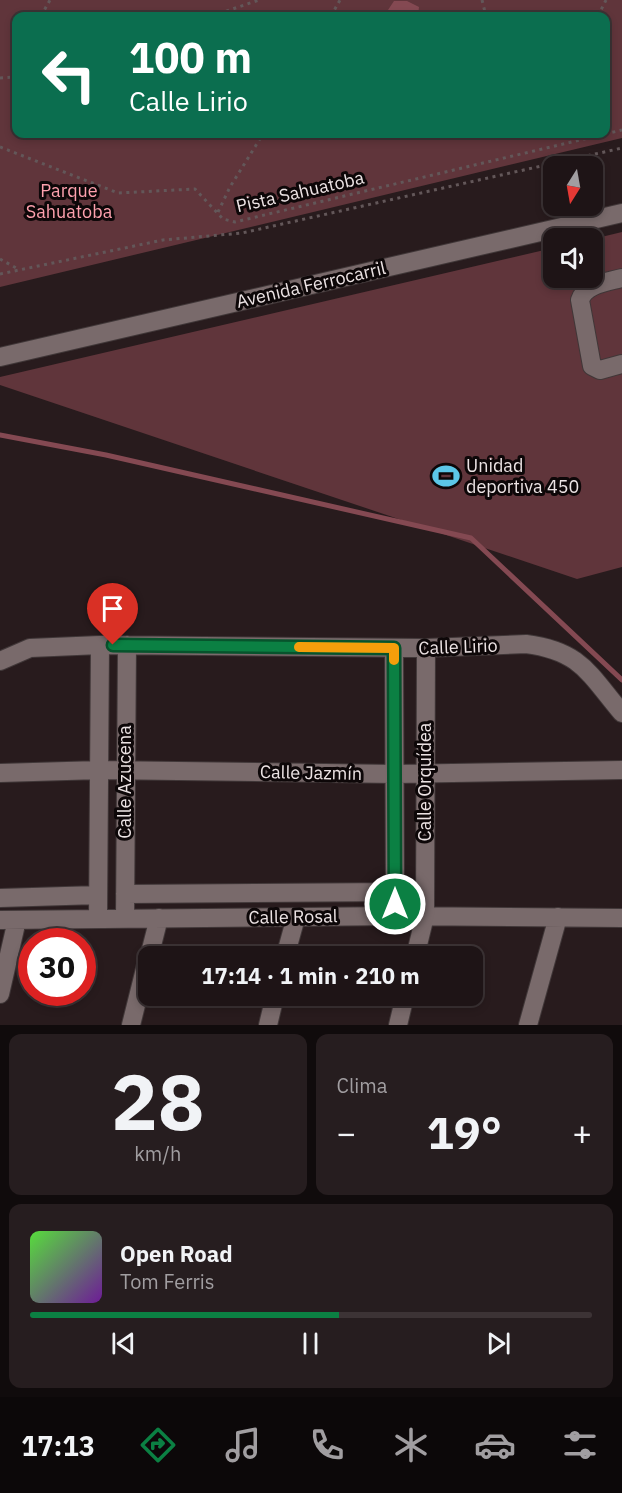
<!DOCTYPE html>
<html lang="es">
<head>
<meta charset="utf-8">
<style>
	body { margin:0; font-family:"IBM Plex Sans",sans-serif; background:#261d1f; color:#f1f3f6; height:100vh; display:flex; flex-direction:column; font-size:22px; white-space:nowrap }
	* { box-sizing:border-box; margin:0 }
	p { font-size:20px; color:#a19ea1 }
	.icon { flex:none; width:33px; height:33px; fill:none; stroke:currentColor; stroke-width:2; stroke-linecap:round; stroke-linejoin:round }
	.map { position:relative; height:1025px; overflow:hidden }
	.drawer { display:flex; flex-direction:column; gap:9px; padding:9px; background:#100b0c; flex:1 }
	.drawer>* { flex:none }
	.banner { position:absolute; left:12px; top:12px; width:598px; height:126px; border-radius:12px; box-shadow:0 3px 9px #0003,0 0 0 2px #3c3335; background:#0b6e4f; color:#fff; overflow:hidden }
	.needle { width:39px; rotate:191deg }
	.controls { position:absolute; left:543px; top:156px; display:grid; gap:12px }
	.controls a { display:grid; place-items:center; width:60px; height:60px; border-radius:12px; background:#1e1416; box-shadow:0 3px 9px #0003,0 0 0 2px #3c3335; font-size:30px }
	.speed { position:absolute; left:18px; top:928px; display:flex; gap:12px; font-size:30px; font-weight:700; text-align:center }
	.speed>* { display:grid; place-content:center; width:78px; height:78px; border-radius:50%; background:#1e1416; box-shadow:0 3px 9px #0003,0 0 0 2px #3c3335; line-height:1 }
	.speed .limit { border:9px solid #d22; background:#fff; color:#111 }
	.pin { position:absolute; display:grid; place-items:center; width:51px; height:51px; color:#fff; margin:-62px -26px; border-radius:50% 50% 50% 0; rotate:-45deg; box-shadow:0 0 6px #0007 }
	.pin .icon { rotate:45deg }
	.me { position:absolute; width:66px; margin:-33px; rotate:0deg; stroke-linejoin:round; filter:drop-shadow(0 0 4px #0008) }
	.turn { display:flex; align-items:center; gap:21px; height:126px; padding:0 18px; font-size:27px }
	.turn .icon { width:78px; height:78px; stroke-width:2.5 }
	.turn b { display:block; font-size:42px; line-height:51px }
	.big { font-size:45px; font-weight:700; line-height:1.1 }
	.drawer .card { flex:1; display:flex; flex-direction:column; justify-content:center; gap:9px; min-width:0; padding:0 21px; border-radius:12px; background:#261d1f }
	.drawer .dial { align-items:center; gap:0 }
	.dial b { font-size:78px; line-height:1 }
	.song { display:flex; align-items:center; gap:18px }
	.cover { width:72px; height:72px; border-radius:9px; background:linear-gradient(135deg,hsl(110 70% 55%),hsl(280 70% 35%)) }
	.played { height:6px; border-radius:3px; background:linear-gradient(90deg,#0b8043 55%,#3c3335 55%) }
	.keys { display:flex; justify-content:space-around; direction:ltr }
	.heat { display:flex; justify-content:space-between; align-items:center; font-size:33px; direction:ltr }
	.drawer .tiles { flex:1; display:grid; gap:9px; grid-template-columns:1fr 1fr }
	.card:last-child { grid-column:span 2 }
	.trip { position:absolute; left:138px; top:946px; width:345px; height:60px; border-radius:12px; background:#1e1416; box-shadow:0 3px 9px #0003,0 0 0 2px #3c3335; font-weight:700; line-height:60px; text-align:center }
	.tabs { display:flex; height:96px; justify-content:space-around; align-items:center; background:#0c0809; color:#a19ea1 }
	.tabs .icon { width:42px; height:42px }
	.tabs .active { color:#0b8043 }
	.tabs b { font-size:27px; color:#f1f3f6 }
	.map>svg:first-child { display:block }
</style>
</head>
<body>
<div class="map">
<svg width="622" height="1025" viewBox="0 0 622 1025">
	<rect width="100%" height="100%" fill="#281b1d"/>
	<path fill="#60353b" fill-rule="evenodd" d="M0,0H622V138L0,287ZM16,16H606V134H16Z
		M622,232V567L577,579L0,385V377L553,248L554,278H592L593,239Z"/>
	<path fill="#844952" d="M394,1H407L419,7L418,16H384Z"/>
	<g fill="none" stroke-linecap="round" stroke-linejoin="round">
		<path stroke="#844952" stroke-width="5" d="M0,435L106,455L471,538L622,680"/>
		<defs>
			<path id="minor" d="M622,278C608,282 585,284 580,300L592,366L600,370L622,364
				M0,357L622,213
				M394,648L395,904
				M0,661L30,648L100,645L426,648L526,644C581,651 589,674 622,713
				M0,773L100,770L395,774L622,770
				M125,894L395,892
				M0,898L98,895
				M98,918L100,645
				M125,919L127,645
				M0,920L395,916L622,918
				M149,957L159,918
				M285,957L296,917
				M415,957L425,916L426,648
				M0,994L17,920
				M131,1025L148,957
				M268,1025L275,996
				M398,1025L405,996
				M528,1025L558,917"/>
		</defs>
		<use href="#minor" stroke="#403738" stroke-width="20"/>
		<path stroke="#635759" stroke-width="3" stroke-dasharray="3 4.5" stroke-linecap="butt" d="M482,0L486,16
			M41,16L50,0
			M212,16L259,0
			M331,16L340,0
			M598,16L606,0
			M0,78L16,77
			M0,147L118,193L195,189L223,219L235,222L622,130
			M218,212L230,187L263,134
			M0,259L18,269
			M0,274L163,240L242,233L622,148"/>
		<use href="#minor" stroke="#796a6b" stroke-width="18"/>
	</g>
	<g fill="none" stroke-linecap="round" stroke-linejoin="round">
		<defs>
			<path id="route" d="M113,645L394,648L395,904"/>
		</defs>
		<use href="#route" stroke="#07532c" stroke-width="15"/>
		<use href="#route" stroke="#0b8043" stroke-width="10"/>
		<path stroke="#f59e0b" stroke-width="10" d="M299,647L394,648V660"/>
	</g>
	<defs>
		<symbol id="stadium-bare" viewBox="-9 -9 18 18"><path d="M0-5a6.5 5 0 1 0 0 10a6.5 5 0 1 0 0-10ZM-3.5-1.8h7v3.6h-7Z" fill="#5cc7e8" stroke="#0d0708" stroke-width="2.5" paint-order="stroke"/></symbol>
	</defs>
	<g fill-rule="evenodd">
		<use href="#stadium-bare" x="427" y="457" width="38" height="38"/>
	</g>
	<g text-anchor="middle" stroke-width="6" stroke-linejoin="round" paint-order="stroke">
		<g font-size="18" fill="#fea1ae" stroke="#0d0708">
			<text x="69" y="197">Parque<tspan x="69" dy="21">Sahuatoba</tspan></text>
		</g>
		<g font-size="18" fill="#ece3e4" stroke="#0d0708">
			<text transform="translate(300 192) rotate(-13)" y="6">Pista Sahuatoba</text>
			<text transform="translate(311 285) rotate(-13)" y="6">Avenida Ferrocarril</text>
			<text transform="translate(458 647) rotate(-2)" y="6">Calle Lirio</text>
			<text transform="translate(311 773) rotate(1)" y="6">Calle Jazmín</text>
			<text transform="translate(125 782) rotate(-90)" y="6">Calle Azucena</text>
			<text transform="translate(425 782) rotate(-90)" y="6">Calle Orquídea</text>
			<text transform="translate(293 917) rotate(-1)" y="6">Calle Rosal</text>
		</g>
		<g font-size="18" fill="#ece3e4" stroke="#0d0708" text-anchor="start">
			<text x="466" y="472">Unidad<tspan x="466" dy="21">deportiva 450</tspan></text>
		</g>
	</g>
</svg>
<div class="controls">
<a><svg class="needle" viewBox="-14 -14 28 28"><path d="M0-13l5 13h-10z" fill="#e53935"/><path d="M0 13l5-13h-10z" fill="#a19ea1"/></svg></a>
<a><svg class="icon" aria-label="sound" viewBox="0 0 24 24"><path d="M4 9h4l5-4v14l-5-4H4zM17 9q2 3 0 6"/></svg></a>
</div>
<div class="speed"><div class="limit">30</div></div>
<div class="pin" style="left:113px;top:645px;background:#d93025"><svg class="icon" aria-label="arrive" viewBox="0 0 24 24"><path d="M6 21V4h12l-3 4 3 4H6"/></svg></div>
<svg class="me" style="left:395px;top:904px" viewBox="-20 -20 40 40"><circle r="17" fill="#0b8043" stroke="#fff" stroke-width="3"/><path d="M0-11L8 9 0 5-8 9z" fill="#fff"/></svg>
<div class="trip">17:14 · 1 min · 210 m</div>
<div class="banner">
<div class="turn"><svg class="icon" aria-label="left" viewBox="0 0 24 24"><path d="M17 20v-9H6M10 6l-5 5 5 5"/></svg><div><b>100 m</b>Calle Lirio</div></div>
</div>
</div>
<section class="drawer">
<div class="tiles">
<div class="card dial"><b>28</b><p>km/h</p></div>
<div class="card"><p>Clima</p>
<div class="heat"><a>−</a><b class="big">19°</b><a>+</a></div>
</div>
<div class="card">
<div class="song"><i class="cover"></i><div><b>Open Road</b><p>Tom Ferris</p></div></div>
<div class="played"></div>
<div class="keys"><svg class="icon" aria-label="previous" viewBox="0 0 24 24"><path d="M18 5L8 12l10 7zM5 5v14"/></svg><svg class="icon" aria-label="pause" viewBox="0 0 24 24"><path d="M8 5v14M16 5v14"/></svg><svg class="icon" aria-label="next" viewBox="0 0 24 24"><path d="M6 5l10 7-10 7zM19 5v14"/></svg></div>
</div>
</div>
</section>
<nav class="tabs">
<b>17:13</b>
<svg class="icon active" aria-label="directions" viewBox="0 0 24 24"><path d="M12 3l9 9-9 9-9-9zM9 14v-3h6M13 9l2 2-2 2"/></svg>
<svg class="icon" aria-label="music" viewBox="0 0 24 24"><path d="M9 18V5l10-2v13"/><circle cx="6" cy="18" r="3"/><circle cx="16" cy="16" r="3"/></svg>
<svg class="icon" aria-label="phone" viewBox="0 0 24 24"><path d="M5 4h4l2 5-3 2q2 4 5 5l2-3 5 2v4C11 20 4 13 5 4z"/></svg>
<svg class="icon" aria-label="climate" viewBox="0 0 24 24"><path d="M12 3v18M4 7l16 10M4 17L20 7"/></svg>
<svg class="icon" aria-label="car" viewBox="0 0 24 24"><path d="M5 17H2v-5l4-1 3-4h7l3 4 3 1v5h-3M9 17h6M6 11h13"/><circle cx="7" cy="17" r="2"/><circle cx="17" cy="17" r="2"/></svg>
<svg class="icon" aria-label="filters" viewBox="0 0 24 24"><path d="M4 7h16M4 17h16"/><circle cx="9" cy="7" r="2"/><circle cx="15" cy="17" r="2"/></svg>
</nav>
</body>
</html>
